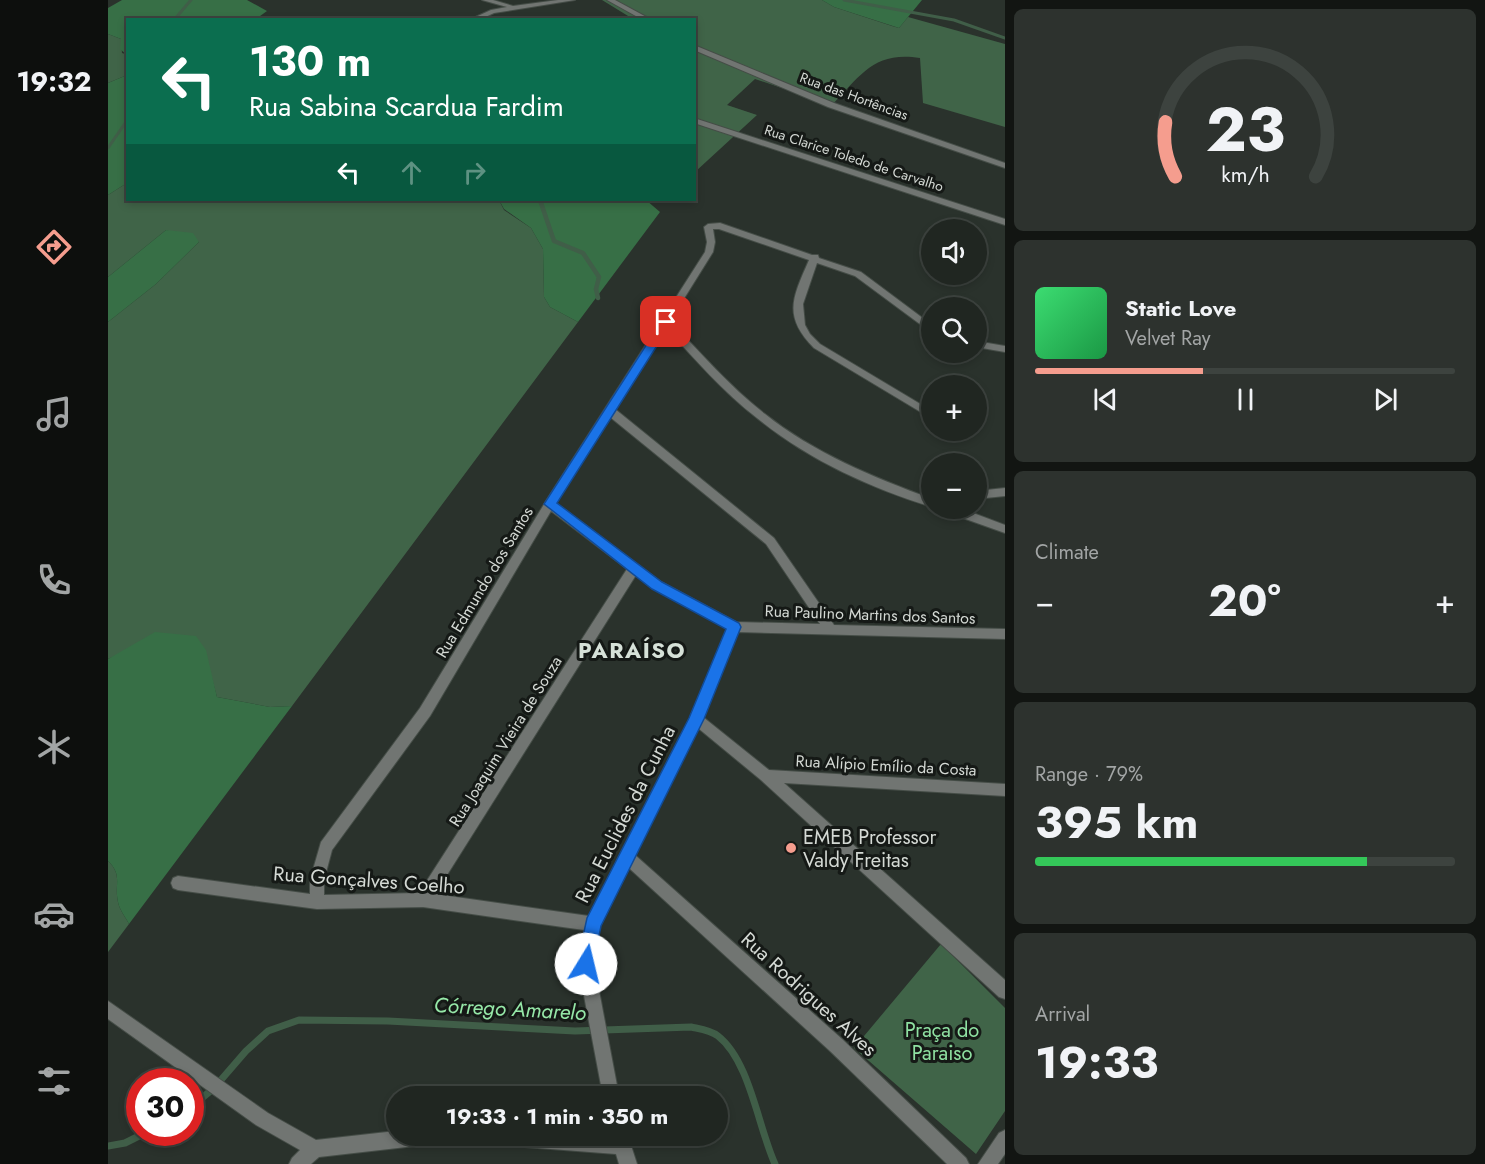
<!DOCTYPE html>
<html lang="en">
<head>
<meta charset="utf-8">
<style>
	body { margin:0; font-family:Jost,sans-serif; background:#2d322e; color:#f1f3f6; height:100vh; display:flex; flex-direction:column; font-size:22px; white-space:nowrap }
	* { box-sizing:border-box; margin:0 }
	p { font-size:20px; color:#a2a5a5 }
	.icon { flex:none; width:33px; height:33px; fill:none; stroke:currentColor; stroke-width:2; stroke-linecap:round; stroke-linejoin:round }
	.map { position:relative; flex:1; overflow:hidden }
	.details { display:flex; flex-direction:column; gap:9px; padding:9px; background:#121512; width:480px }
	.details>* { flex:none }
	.hud { position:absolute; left:18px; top:18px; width:570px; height:183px; border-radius:0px; box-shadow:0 3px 9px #0003,0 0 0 2px #3d433f; background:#0b6e4f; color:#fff; overflow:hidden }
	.tools { position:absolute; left:813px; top:219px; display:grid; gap:12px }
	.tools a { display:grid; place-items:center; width:66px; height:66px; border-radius:50%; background:#202621; box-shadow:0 3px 9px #0003,0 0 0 2px #3d433f; font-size:30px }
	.speed { position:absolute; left:18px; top:1068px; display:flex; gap:12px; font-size:30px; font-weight:700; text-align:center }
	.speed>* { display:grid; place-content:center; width:78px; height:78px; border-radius:50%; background:#202621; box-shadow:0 3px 9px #0003,0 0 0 2px #3d433f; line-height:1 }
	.speed .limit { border:9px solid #d22; background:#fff; color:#111 }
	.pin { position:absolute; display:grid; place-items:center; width:51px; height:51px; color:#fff; margin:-26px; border-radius:12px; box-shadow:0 3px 9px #0006 }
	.me { position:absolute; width:66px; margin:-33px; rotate:9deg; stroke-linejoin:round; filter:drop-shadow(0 0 4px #0008) }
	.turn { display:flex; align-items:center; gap:21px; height:126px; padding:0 24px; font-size:27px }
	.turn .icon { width:78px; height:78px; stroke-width:2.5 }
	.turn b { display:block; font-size:42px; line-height:51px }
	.lanes { display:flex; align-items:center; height:57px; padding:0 24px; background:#0003; justify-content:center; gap:30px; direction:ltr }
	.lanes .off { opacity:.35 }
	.big { font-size:45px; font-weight:700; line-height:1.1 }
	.details .tile { flex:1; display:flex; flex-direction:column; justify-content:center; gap:9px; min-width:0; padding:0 21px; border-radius:9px; background:#2d322e }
	.details .dial { align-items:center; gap:0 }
	.dial svg { height:156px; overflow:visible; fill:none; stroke:#3d433f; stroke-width:7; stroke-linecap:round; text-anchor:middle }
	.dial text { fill:#f1f3f6; stroke:none }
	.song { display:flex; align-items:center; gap:18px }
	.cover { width:72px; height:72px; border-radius:9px; background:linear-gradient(135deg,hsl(140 70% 55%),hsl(140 70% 35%)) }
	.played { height:6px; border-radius:3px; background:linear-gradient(90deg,#f59d8e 40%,#3d433f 40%) }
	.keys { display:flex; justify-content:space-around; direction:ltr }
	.heat { display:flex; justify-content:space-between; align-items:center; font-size:33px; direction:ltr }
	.charge { height:9px; border-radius:4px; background:linear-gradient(90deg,#34c759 79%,#3d433f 0) }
	.trip { position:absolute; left:278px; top:1086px; width:342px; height:60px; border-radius:30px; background:#202621; box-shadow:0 3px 9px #0003,0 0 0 2px #3d433f; font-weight:700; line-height:60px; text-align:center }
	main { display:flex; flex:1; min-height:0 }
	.tab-bar { display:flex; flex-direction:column; width:108px; justify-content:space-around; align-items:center; background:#0d0f0d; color:#a2a5a5 }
	.tab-bar .icon { width:42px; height:42px }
	.tab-bar .current { color:#f59d8e }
	.tab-bar b { font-size:27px; color:#f1f3f6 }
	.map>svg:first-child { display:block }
</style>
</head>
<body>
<main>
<nav class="tab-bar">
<b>19:32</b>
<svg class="icon current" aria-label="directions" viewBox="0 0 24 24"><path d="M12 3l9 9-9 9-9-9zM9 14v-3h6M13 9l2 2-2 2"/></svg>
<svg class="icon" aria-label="music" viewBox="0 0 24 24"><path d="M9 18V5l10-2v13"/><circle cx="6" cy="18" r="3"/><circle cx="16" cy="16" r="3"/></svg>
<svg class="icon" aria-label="phone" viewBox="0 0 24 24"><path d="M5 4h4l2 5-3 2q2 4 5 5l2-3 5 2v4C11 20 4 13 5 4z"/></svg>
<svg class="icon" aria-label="climate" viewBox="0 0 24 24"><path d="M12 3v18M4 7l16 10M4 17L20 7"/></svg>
<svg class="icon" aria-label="car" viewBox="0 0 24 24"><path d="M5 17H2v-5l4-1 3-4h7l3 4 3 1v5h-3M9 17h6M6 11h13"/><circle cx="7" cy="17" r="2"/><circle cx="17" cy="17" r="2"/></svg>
<svg class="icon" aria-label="filters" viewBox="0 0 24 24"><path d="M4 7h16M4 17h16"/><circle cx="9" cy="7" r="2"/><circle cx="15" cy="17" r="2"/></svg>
</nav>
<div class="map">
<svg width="897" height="1164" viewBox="0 0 897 1164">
	<rect width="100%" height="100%" fill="#2a322c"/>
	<path fill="#406448" d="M494,0H714L726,7L784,26L791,28L800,17L897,44V127L815,103L812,58C766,51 753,75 724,105L647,79L619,105L649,115L587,172L586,20L525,19Z
		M0,34L13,39L14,53L20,55L19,75L0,83Z
		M19,183L20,200H391L396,210L423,228L435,249L436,297L442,307L470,322L184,706L162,707L109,697L103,675L16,652L0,659V322L48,284L91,242L58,230L0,277V195Z
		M0,861C15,875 6,885 10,902C11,909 18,918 21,924L0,952Z
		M833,944L897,1008V1111L868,1154L746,1048Z"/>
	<path fill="#376f46" d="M14,0H139L159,11L148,19L20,20L19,55L12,49L13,39L0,34V8Z
		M714,0H814L791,28L726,7Z
		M19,75V183L0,195V83Z
		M391,200H538L552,212L470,322L442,307L436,297L435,249L423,228L396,209Z
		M58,230L85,233L91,242L48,284L0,322V277Z
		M47,632L88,636L98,650L109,697L162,707L184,706L21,924C18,918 11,909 10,902C6,885 15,875 0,861V659Z"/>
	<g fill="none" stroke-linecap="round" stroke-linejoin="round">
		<path stroke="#405e48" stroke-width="3" d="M736,0L846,20L897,38
			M66,20L83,0
			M0,148L20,119"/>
		<path stroke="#405e48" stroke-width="4.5" d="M432,200L446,241L475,253L491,277L488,289L490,298"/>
		<path stroke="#405e48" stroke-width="7" d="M82,1108L106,1088L138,1051L160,1031L191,1020L280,1021L467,1031L583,1027C592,1029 602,1030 610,1036C642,1061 650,1127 667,1164
			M0,1146L17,1143L39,1132"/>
		<defs>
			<path id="minor" d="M374,0H385L405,6L450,0H467L386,13L371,20H361L383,10L399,7Z
				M499,0H507L544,20H535Z
				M169,17L174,20H166Z
				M586,45L726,103L897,163V168L720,107L586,50Z
				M586,118L897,219V225L586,123Z
				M612,223L704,255H710L711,258L753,272L824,325V333L747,276L709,263L695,304L697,325L702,334L712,344L824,411V417H821L706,348C674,316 685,297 701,260L611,229H605L607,242L605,252L562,321C593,353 622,387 657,414C706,453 765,477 824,499V507C762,488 699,459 649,418C615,392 587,359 558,328L507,409L666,538L726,625L897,629V639L630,632L595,717L661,770L897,784V796L676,783L897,980V999L891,997L653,780L590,728L527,855L734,1039L858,1158L861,1164H839L722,1051L521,868L492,925L486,964L511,1096H495L470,964L476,930L315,907L209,909L70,890L65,888L63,883L65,878L70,876L202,894V880L213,842L312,708L438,501L597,252L599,242L596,227L600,224ZM502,417L658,544L712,624L628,622L553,582L448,503ZM443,511L519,569L311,893L216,895V880L224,850L322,716ZM528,575L545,588L619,629L582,718L481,916L327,894Z
				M868,341L897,346V352L868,347Z
				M897,488V496L868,499V491Z
				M834,508H852L897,525V533L835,511Z
				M0,1001L160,1113L208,1140L288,1131V1136H324L322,1142L316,1145L211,1157L203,1164H181L184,1158L192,1150L148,1125L0,1019Z
				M897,1130V1154L890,1164H870L891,1133Z
				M381,1136H520L529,1164H511L508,1154L390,1145L384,1142Z"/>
		</defs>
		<use href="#minor" stroke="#454d47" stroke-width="2"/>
		<use href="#minor" fill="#717572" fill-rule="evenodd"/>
	</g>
	<path fill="#1a73e8" stroke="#114b97" stroke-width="1.5" d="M558,319L564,322L449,503L554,582L631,623L633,627L596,719L493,926L484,971L478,973L472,971L469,964L479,918L581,718L618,629L544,589L436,504L553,322Z"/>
	<circle fill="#f59d8e" stroke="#151916" stroke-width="2" cx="683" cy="848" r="6"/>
	<g text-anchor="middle" stroke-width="6" stroke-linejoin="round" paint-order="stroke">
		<g font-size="14" fill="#d4d9d4" stroke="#151916">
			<text transform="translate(746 96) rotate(20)" y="5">Rua das Hortências</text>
			<text transform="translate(746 158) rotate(18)" y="5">Rua Clarice Toledo de Carvalho</text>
		</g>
		<g font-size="16" fill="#d4d9d4" stroke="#151916">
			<text transform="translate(376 582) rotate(-59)" y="6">Rua Edmundo dos Santos</text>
			<text transform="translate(762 614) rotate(2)" y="6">Rua Paulino Martins dos Santos</text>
			<text transform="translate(397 741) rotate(-58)" y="6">Rua Joaquim Vieira de Souza</text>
			<text transform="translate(778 765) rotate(3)" y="6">Rua Alípio Emílio da Costa</text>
		</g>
		<g font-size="20" fill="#d4d9d4" stroke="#151916">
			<text transform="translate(517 814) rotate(-63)" y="7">Rua Euclides da Cunha</text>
			<text transform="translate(261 880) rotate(4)" y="7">Rua Gonçalves Coelho</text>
			<text transform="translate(701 994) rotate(42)" y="7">Rua Rodrigues Alves</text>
		</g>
		<g font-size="20" fill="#d4d9d4" stroke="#151916" text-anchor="start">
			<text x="695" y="844">EMEB Professor<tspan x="695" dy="23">Valdy Freitas</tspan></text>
		</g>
		<g font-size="20" fill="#8fe1a2" stroke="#151916">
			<text x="834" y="1037">Praça do<tspan x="834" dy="23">Paraiso</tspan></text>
		</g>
		<g font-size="21" font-style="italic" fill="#96e8a8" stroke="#151916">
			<text transform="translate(402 1009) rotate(3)" y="7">Córrego Amarelo</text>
		</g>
		<g font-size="22" font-weight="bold" letter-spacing="1.5" fill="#d6e1d8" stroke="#151916">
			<text x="524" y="658">PARAÍSO</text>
		</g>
	</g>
</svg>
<div class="tools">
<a><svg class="icon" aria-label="sound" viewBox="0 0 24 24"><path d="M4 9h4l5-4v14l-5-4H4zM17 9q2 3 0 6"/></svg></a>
<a><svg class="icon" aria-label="search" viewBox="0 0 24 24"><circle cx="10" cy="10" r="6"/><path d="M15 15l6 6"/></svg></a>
<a>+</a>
<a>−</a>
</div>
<div class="speed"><div class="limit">30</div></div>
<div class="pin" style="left:558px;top:322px;background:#d93025"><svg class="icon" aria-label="arrive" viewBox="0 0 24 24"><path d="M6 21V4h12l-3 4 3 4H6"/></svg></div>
<svg class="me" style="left:478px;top:964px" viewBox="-20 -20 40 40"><circle r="19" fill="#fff"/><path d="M0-13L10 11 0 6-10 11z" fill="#1a73e8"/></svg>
<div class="trip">19:33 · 1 min · 350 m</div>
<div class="hud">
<div class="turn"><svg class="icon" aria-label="left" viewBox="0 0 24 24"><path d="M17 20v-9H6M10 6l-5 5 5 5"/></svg><div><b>130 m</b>Rua Sabina Scardua Fardim</div></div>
<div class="lanes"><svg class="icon" aria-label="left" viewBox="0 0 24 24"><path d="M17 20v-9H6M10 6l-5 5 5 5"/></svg><svg class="icon off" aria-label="ahead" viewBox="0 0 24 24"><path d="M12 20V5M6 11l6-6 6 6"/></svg><svg class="icon off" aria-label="right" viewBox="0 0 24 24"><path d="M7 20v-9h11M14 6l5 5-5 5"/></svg></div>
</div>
</div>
<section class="details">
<div class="tile dial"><svg viewBox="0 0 100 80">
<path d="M14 69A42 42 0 1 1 86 69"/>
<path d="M14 69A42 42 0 0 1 9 41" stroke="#f59d8e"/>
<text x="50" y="56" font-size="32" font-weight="700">23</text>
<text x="50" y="72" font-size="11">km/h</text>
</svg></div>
<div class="tile">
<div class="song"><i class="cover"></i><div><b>Static Love</b><p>Velvet Ray</p></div></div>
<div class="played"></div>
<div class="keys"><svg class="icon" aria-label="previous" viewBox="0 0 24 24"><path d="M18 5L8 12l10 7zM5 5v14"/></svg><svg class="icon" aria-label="pause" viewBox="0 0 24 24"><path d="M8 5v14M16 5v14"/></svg><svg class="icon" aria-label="next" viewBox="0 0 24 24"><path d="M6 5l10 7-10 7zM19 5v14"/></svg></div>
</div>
<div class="tile"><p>Climate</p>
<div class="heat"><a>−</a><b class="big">20°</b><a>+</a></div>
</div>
<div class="tile"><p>Range · 79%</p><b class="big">395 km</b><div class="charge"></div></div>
<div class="tile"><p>Arrival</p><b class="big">19:33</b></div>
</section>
</main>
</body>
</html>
